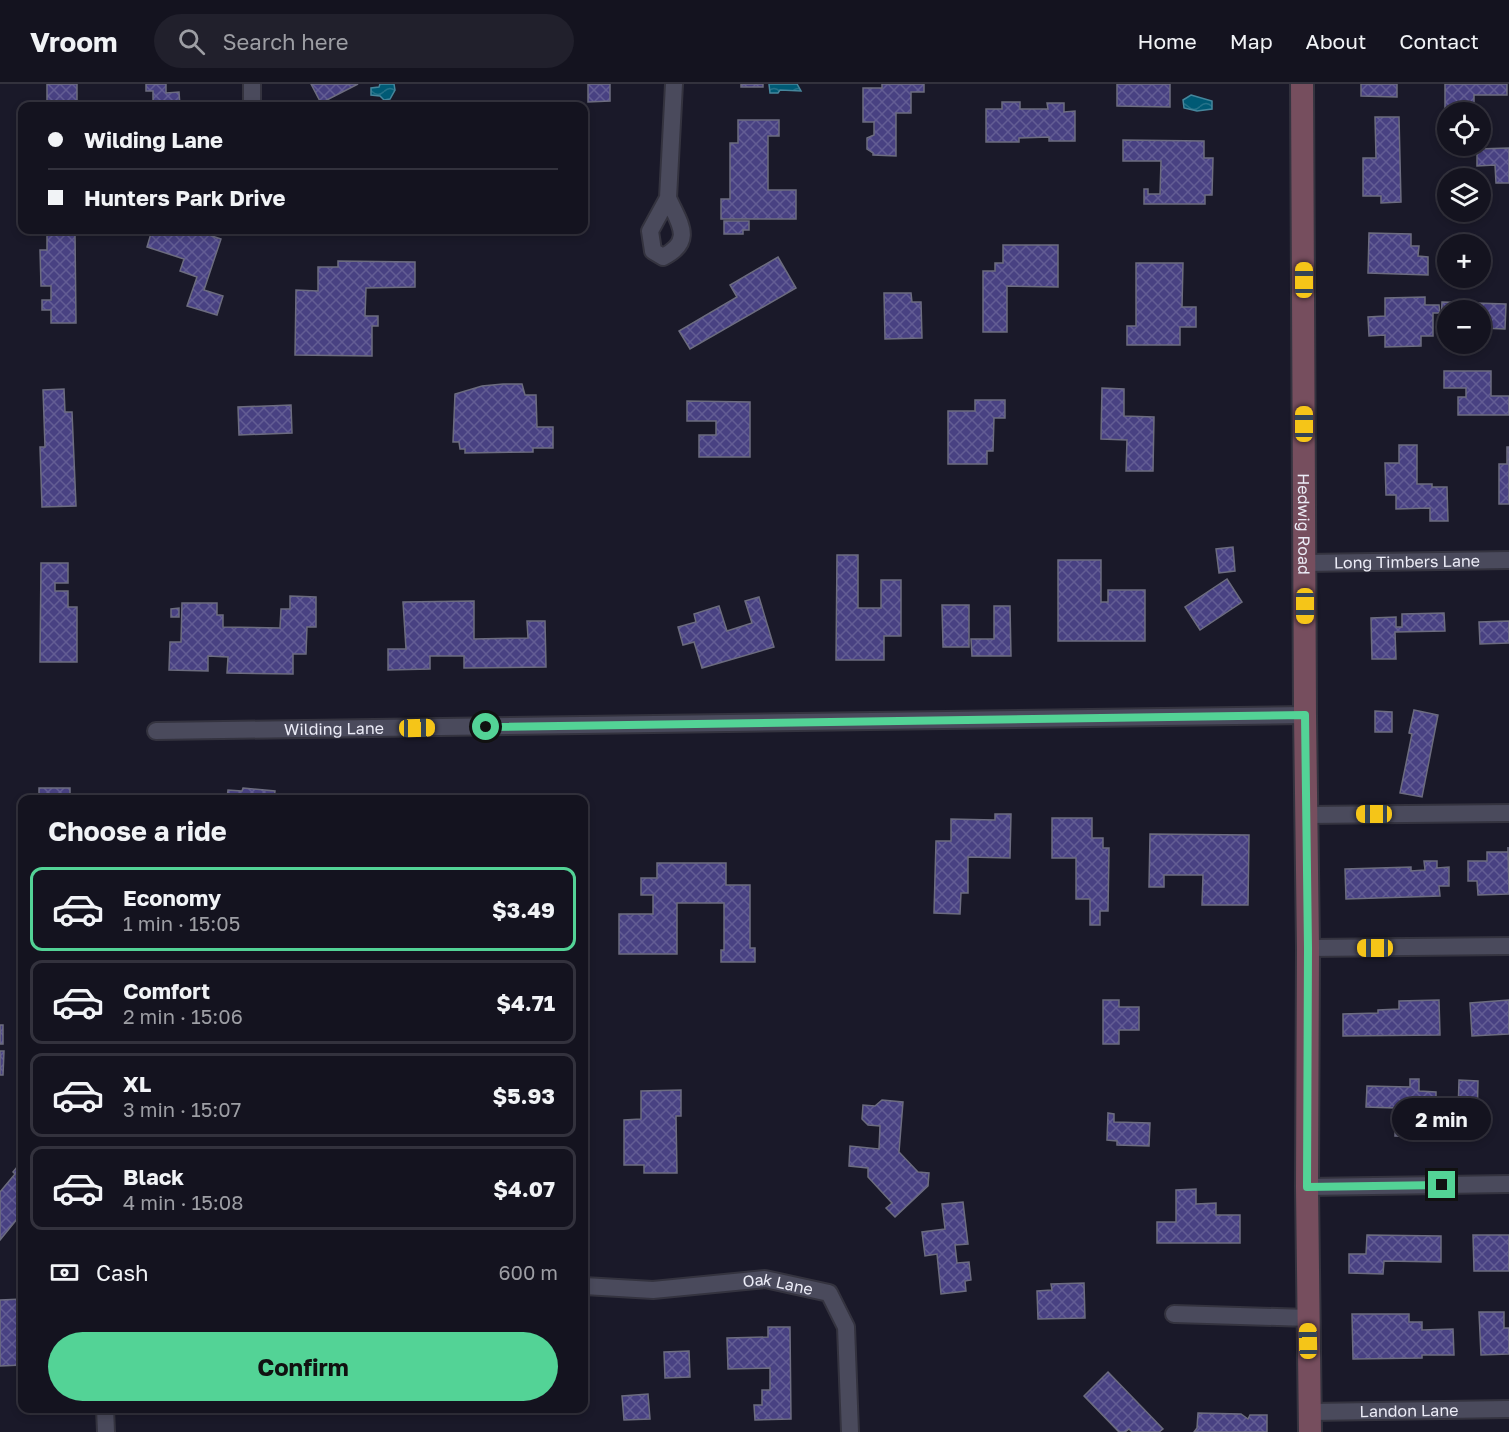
<!DOCTYPE html>
<meta charset="utf-8">
<style>
body{margin:0;font-family:"Golos Text",sans-serif;background:#21202c;color:#f1f3f6;height:100vh;display:flex;flex-direction:column;font-size:22px;white-space:nowrap}
*{box-sizing:border-box;margin:0}
p{font-size:20px;color:#9d9ea4}
.icon{flex:none;width:33px;height:33px;fill:none;stroke:currentColor;stroke-width:2;stroke-linecap:round;stroke-linejoin:round}
.map{position:relative;flex:1;overflow:hidden}
.side{position:absolute;left:18px;top:711px;width:570px;height:618px;display:flex;flex-direction:column;background:#14131f;border-radius:12px;box-shadow:0 3px 9px #0003,0 0 0 2px #33323d}
.side>*{flex:none}
.banner{position:absolute;left:18px;top:18px;width:570px;height:132px;border-radius:12px;box-shadow:0 3px 9px #0003,0 0 0 2px #33323d;display:grid;align-content:center;height:132px;padding:0 30px;background:#14131f}
.tools{position:absolute;left:1437px;top:18px;display:grid;gap:12px}
.tools a{display:grid;place-items:center;width:54px;height:54px;border-radius:50%;background:#14131f;box-shadow:0 3px 9px #0003,0 0 0 2px #33323d;font-size:30px}
.end{position:absolute;width:27px;height:27px;margin:-14px;border:8px solid #53d396;background:#111;box-shadow:0 0 0 3px #111}
.from{border-radius:50%}
.bubble{position:absolute;height:42px;border-radius:21px;background:#14131f;box-shadow:0 3px 9px #0003,0 0 0 2px #33323d;font-size:20px;font-weight:700;line-height:42px;text-align:center}
.car{position:absolute;width:18px;height:36px;margin:-18px -9px;border-radius:8px;box-shadow:0 0 4px 2px #0007;background:linear-gradient(#f5c518 24%,#345 0 40%,#f5c518 0 76%,#345 0 86%,#f5c518 0)}
.banner b{display:flex;align-items:center;gap:21px;height:57px;font-size:22px}
.banner b+b{border-top:2px solid #33323d}
.banner i{width:15px;height:15px;background:#f1f3f6}
ul{padding:0;list-style:none}
li{display:flex;align-items:center;gap:18px;height:84px;margin:0 12px 9px;padding:0 18px;border:3px solid #33323d;border-radius:12px}
li div{flex:1}
li b{display:block;font-size:22px}
li em{font-style:normal;font-weight:700}
li.current{border-color:#53d396}
li>.icon{width:54px;height:54px;stroke-width:1.5}
h2{padding:0 30px;font-size:27px;line-height:72px}
.pay{display:flex;align-items:center;gap:15px;height:66px;padding:0 30px;font-size:22px}
.pay p{margin-inline-start:auto}
.cta{display:flex;gap:12px;margin-top:auto;padding:12px 30px}
.cta a{flex:1;height:69px;border-radius:36px;background:#53d396;color:#111;font-size:24px;font-weight:700;line-height:69px;text-align:center}
header{display:flex;align-items:center;gap:36px;box-sizing:border-box;height:84px;padding:0 30px;background:#14131f;border-bottom:2px solid #33323d}
header strong{font-size:28px}
nav{display:flex;gap:33px;margin-inline-start:auto;font-size:21px}
.search{width:420px;height:54px;background:#21202c;display:flex;align-items:center;gap:15px;box-sizing:border-box;padding:0 21px;border-radius:33px;color:#9d9ea4;font-size:22px}
.map>svg:first-child{display:block}
.water{fill:url(#water-waves);stroke:#46869c;stroke-width:1.5}
.building{fill:url(#building-cross-hatch);stroke:#6c6c7f;stroke-width:1.5}
.lines{fill:none;stroke-linecap:round;stroke-linejoin:round}
.street-casing{stroke:#34333f;stroke-width:20}
.secondary-casing{stroke:#34333f;stroke-width:26}
.street{stroke:#4a4a5c;stroke-width:16}
.secondary{stroke:#764e5e;stroke-width:22}
.route{stroke:#53d396;stroke-width:8}
.labels{text-anchor:middle;dominant-baseline:central;stroke-width:4.5;stroke-linejoin:round;paint-order:stroke}
.street-label{font-size:16px;fill:#ebebf6;stroke:#1a1929}
</style>
<header>
<strong>Vroom</strong>
<div class="search"><svg class="icon" aria-label="search" viewBox="0 0 24 24"><circle cx="10" cy="10" r="6"/><path d="M15 15l6 6"/></svg>Search here</div>
<nav><a>Home</a><a>Map</a><a>About</a><a>Contact</a></nav>
</header>
<div class="map">
<svg width="1509" height="1348" viewBox="0 0 1509 1348">
<defs>
<pattern id="water-waves" width="16" height="10" patternUnits="userSpaceOnUse" patternTransform="scale(1.5)"><rect width="16" height="10" fill="#005a75"/><path d="M0 5q4-4 8 0t8 0" fill="none" stroke="#257289"/></pattern>
<pattern id="building-cross-hatch" width="8" height="8" patternUnits="userSpaceOnUse" patternTransform="scale(1.5)"><rect width="8" height="8" fill="#484182"/><path d="M0 0l8 8M0 8l8-8" fill="none" stroke="#635d94"/></pattern>
</defs>
<rect width="100%" height="100%" fill="#1a1929"/>
<g class="water">
<path d="M380,0h14l1,6 -5,9 -6,1 -4,-4 -9,-1v-7l8,-1z"/>
<path d="M769,0h28l4,7 -21,-1 -2,3h-8z"/>
<path d="M1191,11l21,6v8l-15,2 -13,-3 -1,-8z"/>
</g>
<g class="building">
<path d="M47,0h30v22h-38v-3h8z"/>
<path d="M146,0h20v9l13,-1 1,14h-27v-15h-7z"/>
<path d="M311,0h47l-37,19z"/>
<path d="M588,0h22v17l-22,1z"/>
<rect x="741" y="0" width="22" height="3"/>
<path d="M882,0h42v8h-13v21h-15v43l-23,-1v-2l-6,-4v-11l7,-3v-13h-11v-34h19z"/>
<path d="M1117,0h53v23l-53,-1z"/>
<path d="M1361,0h36v13l-36,-1z"/>
<path d="M1445,0h62v11h-33v13h-29z"/>
<path d="M1002,18h18v7h28l-1,-6h17v9l11,-1v30h-26v-4l-30,1v4h-33v-33h16z"/>
<path d="M1375,33h24l2,85 -20,1v-7h-18v-38h13z"/>
<path d="M738,36h41v16h-11v54h28v29h-75v-20h9v-56h8z"/>
<path d="M1123,56l81,1v17h9l-1,37h-7v9h-61v-15h4v5h12l1,-33h-38z"/>
<path d="M1509,64v35h-13l-1,-18 -18,1v-17z"/>
<path d="M724,137h25v9h-6v4h-19z"/>
<path d="M47,146h24v3h4l1,90h-25v-13h-9v-10h9v-14h-10l-1,-36h7z"/>
<path d="M152,146h26l15,4 1,-4 27,9 -17,51 19,6 -6,19 -30,-9 10,-29 -17,-6 4,-12 -37,-12z"/>
<path d="M1369,149l42,1v12h8l-1,10 10,1v18l-60,-2z"/>
<path d="M1003,161h55v42l-51,-1v46h-24v-61h12v-8h8z"/>
<path d="M778,173l18,31 -106,61 -11,-18 58,-34 -7,-12z"/>
<path d="M338,177l77,1v25l-49,1 -1,28h13v10h-6v30l-77,-1 1,-65 22,1v-24h20z"/>
<path d="M1136,179h47l-1,44h14v20h-16v18h-53v-19h9z"/>
<path d="M884,209h27l1,9h9l1,36 -37,1z"/>
<path d="M1425,213v8h14l1,8h-7v23h-12v10l-36,1v-12l-16,1 -1,-19 17,-1v-18z"/>
<path d="M1442,218l64,2 -1,25 -25,-1v-18h-32v17h-7z"/>
<path d="M1444,287h47v25h18v19h-51v-18h8v-9h-22z"/>
<path d="M503,300h19l3,11h11l1,32h16v21h-20v4l-68,1v-4h-5l-1,-7h-6l2,-48 27,-8z"/>
<path d="M1102,304l22,1v27l30,1 -1,54h-27l1,-31 -26,-1z"/>
<path d="M64,305l1,23h7l4,94 -34,1 -2,-60h5l-2,-57z"/>
<path d="M975,316h30v18h-11l-1,33h-6v13h-39v-53h27z"/>
<path d="M687,317l63,1v55h-51v-22h17v-14h-29z"/>
<path d="M291,321l1,28 -53,2 -1,-28z"/>
<path d="M1399,361h18v39h15v3h15l1,34h-18v-13l-34,1v-14h-10l-1,-32h14z"/>
<path d="M1507,363h2v57h-10v-40h8z"/>
<path d="M1233,463l2,24 -16,2 -3,-24z"/>
<path d="M837,471h21v53h23v-28h20v56h-17v24h-48z"/>
<path d="M1058,476h43v42h7v-12h37v51h-87z"/>
<path d="M41,479h27v20h-13v8h13v16h9v55h-37z"/>
<path d="M1227,495l15,23 -42,28 -15,-23z"/>
<path d="M290,512l26,1v30h-9l-1,27h-13v20l-66,-1 1,-16 -20,-1v15l-39,-1 1,-28h11l1,-39h35v12h6v12l57,1 1,-19h9z"/>
<path d="M759,513l15,50 -72,21 -8,-26 -11,3 -5,-18 18,-5 -2,-8 25,-8 8,25 25,-8 -7,-22z"/>
<path d="M474,517v38l54,-1 -1,-17h18l1,46 -82,1v-12h-34v13l-42,1v-21h18l-3,-47z"/>
<path d="M942,521h27v42h-26z"/>
<path d="M994,522h16l1,50h-39l-1,-17h23z"/>
<path d="M179,524v9h-8v-8z"/>
<path d="M1444,529l1,18 -50,1 1,27h-24l-1,-41 25,-1v10h6v-13z"/>
<path d="M1509,537v22l-29,1 -1,-22z"/>
<path d="M1414,626l24,5 -16,82 -22,-4 12,-59 -3,-1z"/>
<path d="M1375,627l17,1v20h-17z"/>
<rect x="39" y="704" width="31" height="9"/>
<path d="M243,704l32,3 -1,9h-81l1,-5 33,3 1,-8 14,1z"/>
<path d="M995,730h16l-1,44 -42,-1v36h-7l-1,21 -26,-1 2,-72h15v-22l44,1z"/>
<path d="M1052,734h40v20h11v10h6l-1,63h-8v14h-10v-26h-14v-41h-24z"/>
<path d="M1150,750l99,1 -1,70h-46l1,-30h-39v12h-15z"/>
<path d="M1508,763l1,47 -31,1 -1,-14h-9v-20h19v-9h21z"/>
<path d="M1424,777h13v7l12,-1v19h-10l1,10 -94,3 -1,-30 66,-2v4l14,-1z"/>
<path d="M657,779h69v22h24v63h5v14h-34v-12h3v-47h-47v51h-58v-40h34v-19h-12v-17h16z"/>
<path d="M1103,916h16v7h20v23h-20v14h-16z"/>
<path d="M1439,916l1,35 -97,1v-22l35,-1v-3l21,-1v-8z"/>
<path d="M1509,916v34l-37,2 -2,-33z"/>
<rect x="0" y="941" width="3" height="19"/>
<path d="M0,967h4l-1,24h-3z"/>
<path d="M1410,995h9v12l17,1v20l22,1 1,-33 19,1 -1,44h-11v13l-71,-2 1,-28 -30,-1 1,-21 43,1z"/>
<path d="M681,1006v26h-5l1,57h-33v-8h-20v-45l17,-1v-28z"/>
<path d="M882,1016l21,2 -4,50 19,20 11,1 -1,13 -33,31 -9,-9 6,-5 -24,-26v-9l-19,-2 1,-20 29,3 1,-23 -12,-1 -6,-6 1,-14 12,1z"/>
<path d="M1108,1029l6,1v8l36,1 -1,23 -32,-1v-4l-10,-1z"/>
<path d="M22,1077v52l-22,27v-48l15,-18 -2,-2z"/>
<path d="M1196,1105v15l20,-1v12h24v28h-83v-21h19v-32z"/>
<path d="M963,1118l5,42 -13,1 2,18 12,-1 2,18 -6,1 1,10 -25,3 -4,-40 -12,2 -3,-24 23,-3 -3,-25z"/>
<path d="M1367,1151l74,1v26l-57,-1 -1,13 -34,-1v-19h17z"/>
<path d="M1473,1151h36v36h-35z"/>
<path d="M1084,1199l1,35 -47,1 -1,-28 15,-1 -1,-6z"/>
<path d="M22,1215v66l-22,1v-66z"/>
<path d="M1479,1228h25v16h5v26l-28,1z"/>
<path d="M1352,1230h57v8h13v8l31,-1 1,26h-32v3l-69,1z"/>
<path d="M768,1243h22l1,92 -36,1 -1,-15h8v-15h8v-22l-42,1 -1,-31 41,-1z"/>
<path d="M689,1267l1,26 -25,1 -1,-26z"/>
<path d="M1108,1288l55,57 -4,3h-27l-3,-3 -4,3h-6l-35,-36z"/>
<path d="M648,1310l2,25 -26,1 -2,-24z"/>
<path d="M1198,1329l43,1 7,5 2,-4h17v17h-73l3,-4z"/>
</g>
<g class="lines">
<defs>
<g id="street">
<path d="M252,0v22"/>
<path d="M668,114c11,25 27,43 -5,59l-10,-6 -3,-20 18,-33 6,-114"/>
<path id="s1" d="M1305,479l204,-3"/>
<path id="s2" d="M156,647l1149,-16"/>
<path d="M1306,731l203,-2"/>
<path d="M1308,864l201,-2"/>
<path d="M1307,1103l202,-3"/>
<path id="s3" d="M584,1202l69,4 112,-11 64,14 17,34 4,105"/>
<path d="M1174,1230l134,4"/>
<path d="M105,1324l1,24"/>
<path id="s4" d="M1310,1328l199,-3"/>
</g>
<g id="secondary">
<path id="s5" d="M1302,0l3,631 3,233 -1,239 3,245"/>
</g>
</defs>
<use href="#street" class="street-casing"/>
<use href="#secondary" class="secondary-casing"/>
<use href="#street" class="street"/>
<use href="#secondary" class="secondary"/>
</g>
<g class="lines">
<path class="route" d="M486,643l819,-12 3,233 -1,239 135,-2"/>
</g>
<g class="labels">
<g class="street-label">
<text stroke="none"><textPath href="#s5" startOffset="440">Hedwig Road</textPath></text>
<text stroke="none"><textPath href="#s1" startOffset="102">Long Timbers Lane</textPath></text>
<text stroke="none"><textPath href="#s2" startOffset="178">Wilding Lane</textPath></text>
<text stroke="none"><textPath href="#s3" startOffset="195">Oak Lane</textPath></text>
<text stroke="none"><textPath href="#s4" startOffset="99">Landon Lane</textPath></text>
</g>
</g>
</svg>
<div class="tools">
<a><svg class="icon" aria-label="locate" viewBox="0 0 24 24"><circle cx="12" cy="12" r="6"/><path d="M12 2v4M12 18v4M2 12h4M18 12h4"/></svg></a>
<a><svg class="icon" aria-label="layers" viewBox="0 0 24 24"><path d="M12 4l9 5-9 5-9-5zM3 14l9 5 9-5"/></svg></a>
<a>+</a>
<a>−</a>
</div>
<i class="end from" style="left:486px;top:643px"></i>
<i class="end" style="left:1442px;top:1101px"></i>
<div class="bubble" style="left:1392px;top:1014px;width:99px">2 min</div>
<i class="car" style="left:1304px;top:196px;rotate:0deg"></i>
<i class="car" style="left:1304px;top:340px;rotate:0deg"></i>
<i class="car" style="left:1305px;top:522px;rotate:180deg"></i>
<i class="car" style="left:417px;top:644px;rotate:89deg"></i>
<i class="car" style="left:1374px;top:730px;rotate:270deg"></i>
<i class="car" style="left:1375px;top:864px;rotate:270deg"></i>
<i class="car" style="left:1308px;top:1257px;rotate:359deg"></i>
<div class="banner">
<b><i class="from"></i>Wilding Lane</b>
<b><i></i>Hunters Park Drive</b>
</div>
<section class="side">
<h2>Choose a ride</h2>
<ul>
<li class="current"><svg class="icon" aria-label="car" viewBox="0 0 24 24"><path d="M5 17H2v-5l4-1 3-4h7l3 4 3 1v5h-3M9 17h6M6 11h13"/><circle cx="7" cy="17" r="2"/><circle cx="17" cy="17" r="2"/></svg><div><b>Economy</b><p>1 min · 15:05</p></div><em>$3.49</em></li>
<li><svg class="icon" aria-label="car" viewBox="0 0 24 24"><path d="M5 17H2v-5l4-1 3-4h7l3 4 3 1v5h-3M9 17h6M6 11h13"/><circle cx="7" cy="17" r="2"/><circle cx="17" cy="17" r="2"/></svg><div><b>Comfort</b><p>2 min · 15:06</p></div><em>$4.71</em></li>
<li><svg class="icon" aria-label="car" viewBox="0 0 24 24"><path d="M5 17H2v-5l4-1 3-4h7l3 4 3 1v5h-3M9 17h6M6 11h13"/><circle cx="7" cy="17" r="2"/><circle cx="17" cy="17" r="2"/></svg><div><b>XL</b><p>3 min · 15:07</p></div><em>$5.93</em></li>
<li><svg class="icon" aria-label="car" viewBox="0 0 24 24"><path d="M5 17H2v-5l4-1 3-4h7l3 4 3 1v5h-3M9 17h6M6 11h13"/><circle cx="7" cy="17" r="2"/><circle cx="17" cy="17" r="2"/></svg><div><b>Black</b><p>4 min · 15:08</p></div><em>$4.07</em></li>
</ul>
<div class="pay"><svg class="icon" aria-label="cash" viewBox="0 0 24 24"><path d="M3 7h18v10H3z"/><circle cx="12" cy="12" r="2"/></svg>Cash<p>600 m</p></div>
<div class="cta"><a>Confirm</a></div>
</section>
</div>
